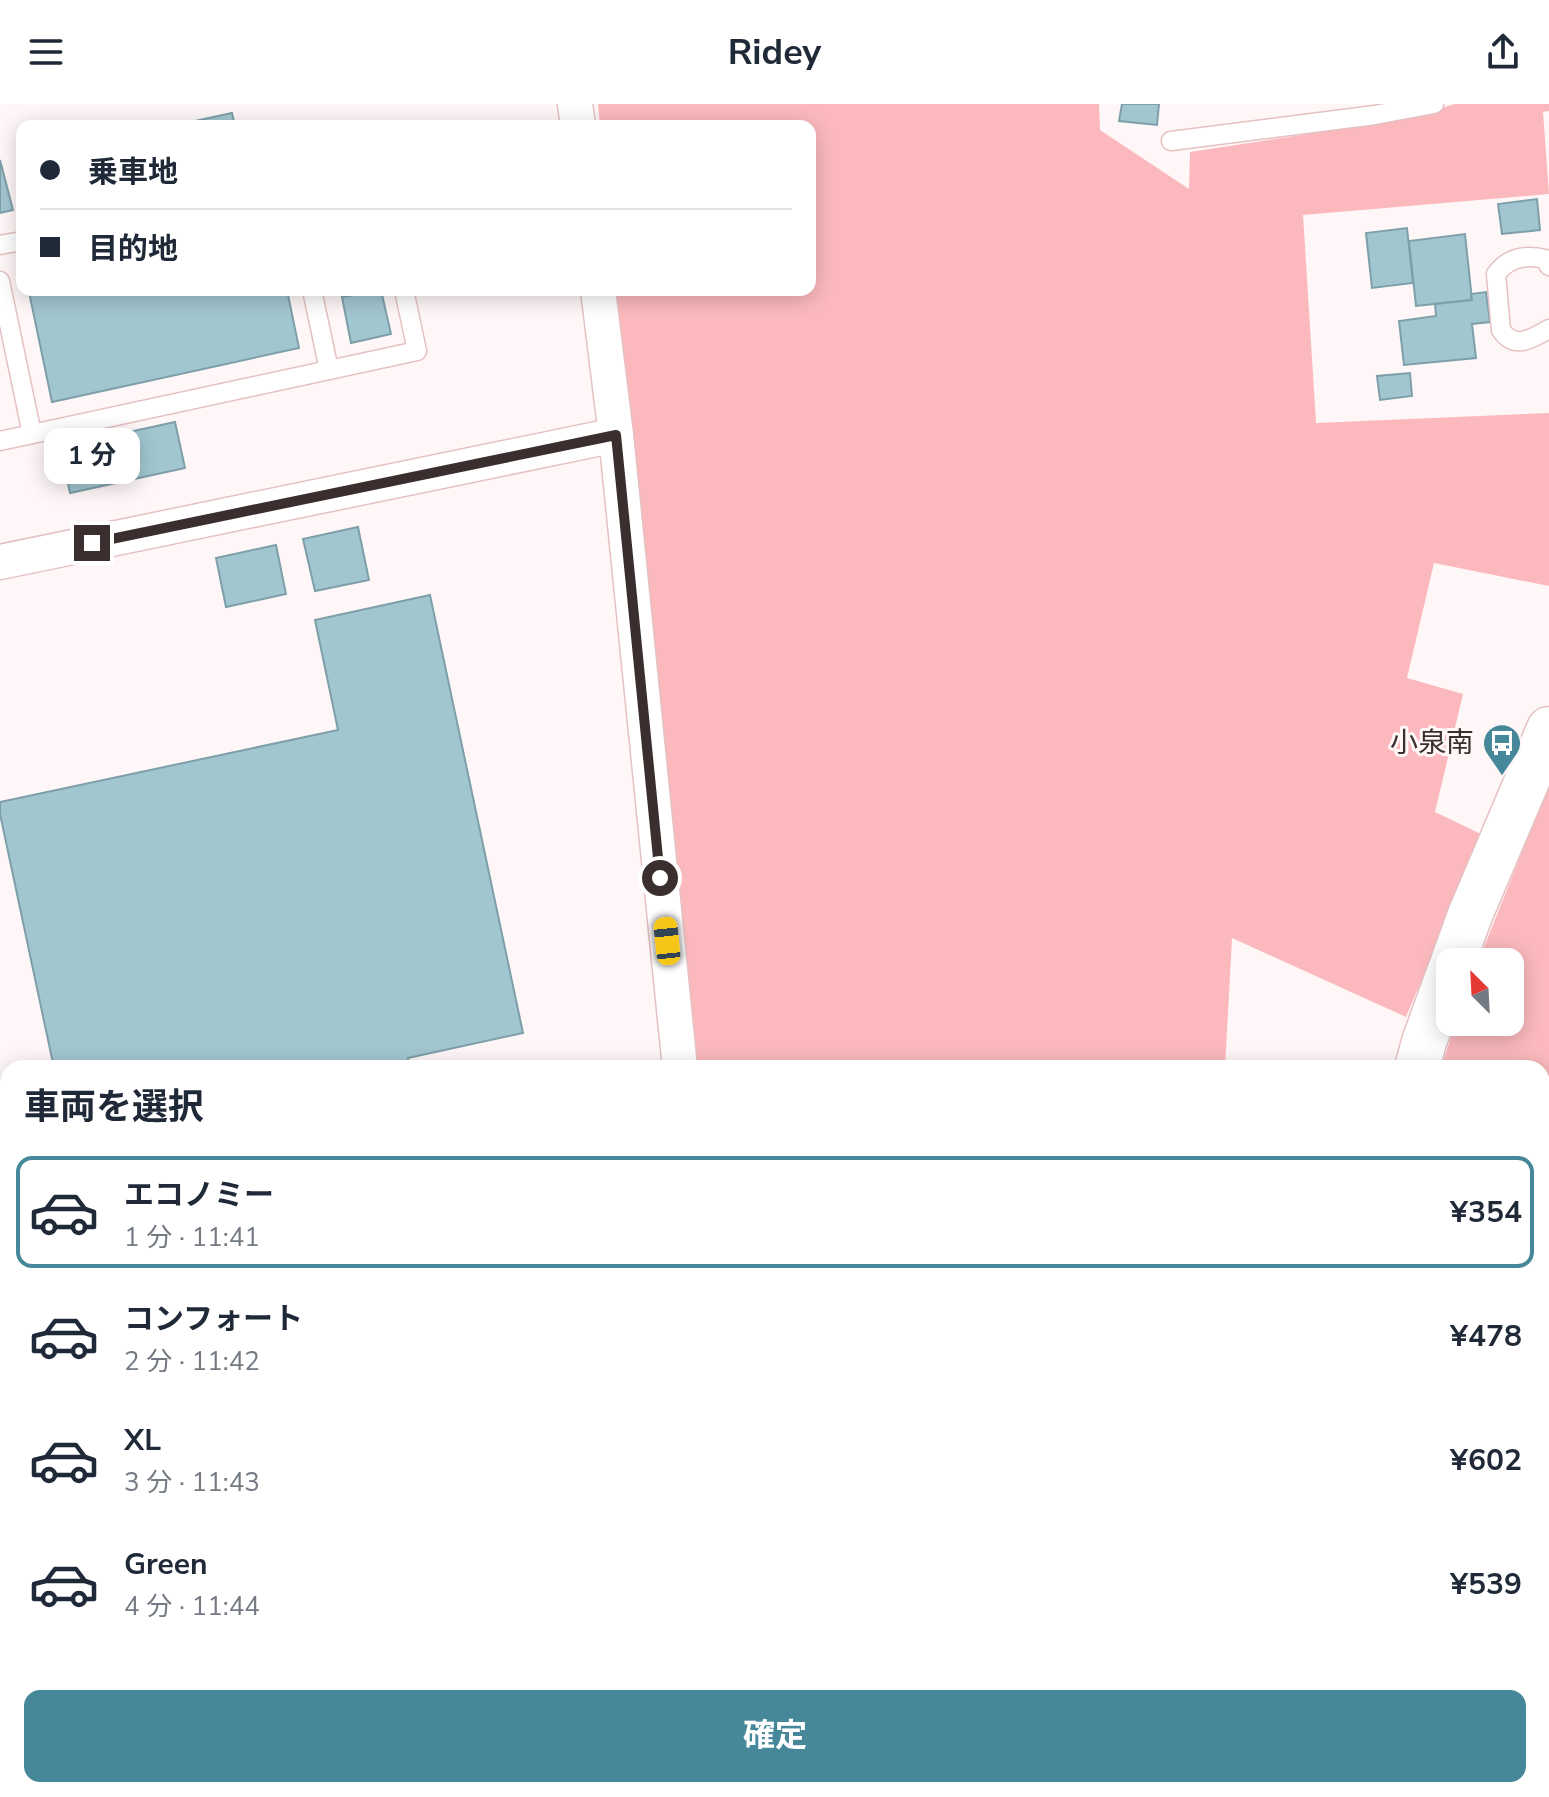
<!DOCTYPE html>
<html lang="ja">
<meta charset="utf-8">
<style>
body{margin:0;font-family:"Nunito Sans","Noto Sans JP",sans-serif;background:#f2f2f3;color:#1f2937;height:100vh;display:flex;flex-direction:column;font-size:30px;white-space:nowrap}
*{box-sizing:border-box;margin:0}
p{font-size:26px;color:#747a83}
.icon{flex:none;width:44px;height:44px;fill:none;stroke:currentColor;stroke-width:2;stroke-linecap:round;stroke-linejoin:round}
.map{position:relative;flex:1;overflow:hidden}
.drawer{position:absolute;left:0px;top:956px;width:1550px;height:738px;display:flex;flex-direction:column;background:#fff;border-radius:24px 24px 0 0;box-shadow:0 4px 20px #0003}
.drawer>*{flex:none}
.hud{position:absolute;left:16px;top:16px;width:800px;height:176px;border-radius:16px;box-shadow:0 4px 20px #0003;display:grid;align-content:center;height:176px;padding:0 24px;background:#fff}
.needle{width:52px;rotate:336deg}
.tools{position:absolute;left:1436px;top:844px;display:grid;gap:16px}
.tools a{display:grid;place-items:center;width:88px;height:88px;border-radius:16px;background:#fff;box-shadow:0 4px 20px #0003;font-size:40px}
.end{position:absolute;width:36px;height:36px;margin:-18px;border:10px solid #3b2e2e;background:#fff;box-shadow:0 0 0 4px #fff}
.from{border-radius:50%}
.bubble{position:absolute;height:56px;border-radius:16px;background:#fff;box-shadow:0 4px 20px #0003;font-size:26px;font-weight:700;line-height:56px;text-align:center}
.car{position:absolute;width:24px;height:48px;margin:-24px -12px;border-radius:10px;box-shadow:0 0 6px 2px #0007;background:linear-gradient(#f5c518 24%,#345 0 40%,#f5c518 0 76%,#345 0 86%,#f5c518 0)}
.hud b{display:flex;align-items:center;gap:28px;height:76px;font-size:30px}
.hud b+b{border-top:2px solid #e0e1e3}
.hud i{width:20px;height:20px;background:#1f2937}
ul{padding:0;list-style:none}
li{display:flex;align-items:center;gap:24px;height:112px;margin:0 16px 12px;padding:0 8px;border:4px solid transparent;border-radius:16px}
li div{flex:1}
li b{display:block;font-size:30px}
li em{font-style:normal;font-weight:700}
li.active{border-color:#46889a}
li>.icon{width:72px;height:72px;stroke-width:1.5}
h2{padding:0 24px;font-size:36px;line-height:96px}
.button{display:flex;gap:16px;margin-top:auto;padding:16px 24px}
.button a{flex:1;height:92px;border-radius:16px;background:#46889a;color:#fff;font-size:32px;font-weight:700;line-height:92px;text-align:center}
header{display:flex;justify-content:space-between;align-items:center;height:104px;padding:0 24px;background:#fff;font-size:36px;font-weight:700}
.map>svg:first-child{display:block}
.green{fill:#fbb9bd}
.building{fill:#a2c6d0;stroke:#7d9fa9;stroke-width:2}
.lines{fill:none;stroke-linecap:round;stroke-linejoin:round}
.service-casing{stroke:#e5c1c3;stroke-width:21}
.minor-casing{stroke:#e5c1c3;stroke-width:37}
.tertiary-casing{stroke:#e5c1c3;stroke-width:47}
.service{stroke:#fff;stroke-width:18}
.minor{stroke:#fff;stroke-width:34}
.tertiary{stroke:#fff;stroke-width:44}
.route{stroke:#3b2e2e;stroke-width:10}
.labels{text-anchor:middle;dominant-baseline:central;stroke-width:6;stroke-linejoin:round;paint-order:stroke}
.poi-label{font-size:28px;fill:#3b2e2e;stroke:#fff7f7;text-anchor:end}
</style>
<header><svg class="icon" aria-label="menu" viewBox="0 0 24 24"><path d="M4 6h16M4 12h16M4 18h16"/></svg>Ridey<svg class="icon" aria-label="share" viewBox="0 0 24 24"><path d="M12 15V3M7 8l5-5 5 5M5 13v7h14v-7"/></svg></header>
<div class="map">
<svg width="1549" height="1693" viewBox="0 0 1549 1693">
<rect width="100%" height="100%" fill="#fff7f7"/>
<g class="green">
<path d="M598,0h501l1,26 89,59 1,-37 208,-32 57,-16h94v7l-6,1 6,82 -246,21 13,208 233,-10v173l-115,-23 -27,115 56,16 -28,118 48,23 -77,182 -174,-79 -7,130h-532l-77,-778h194v-164h-210z"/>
<path d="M1549,681v799h-7v-516h-101l15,-46h54v-60h-32z"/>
</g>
<g class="building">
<path d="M1122,0h37l-2,21 -38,-4z"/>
<path d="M232,9l3,13h-39l-1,-5z"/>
<path d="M0,56l13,50 -13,3z"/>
<path d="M1537,95l3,31 -38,4 -4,-30z"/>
<path d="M1407,124l6,55 -41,5 -6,-55z"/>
<path d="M1465,130l7,66 -56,6 -7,-65z"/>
<path d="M40,186h247l12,58 -247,54 -23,-110z"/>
<path d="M381,186l10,44 -40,9 -9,-46z"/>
<path d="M1486,188l4,30 -18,2 4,34 -72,7 -5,-44 37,-5 -1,-12 37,-4 -1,-6z"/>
<path d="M1410,269l2,23 -32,4 -3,-24z"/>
<path d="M175,318l10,46 -115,25 -10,-46z"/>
<path d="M358,423l11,53 -54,11 -12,-52z"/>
<path d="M276,441l10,49 -60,13 -10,-49z"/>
<path d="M430,491l93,438 -115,25 2,10h-356l-54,-254v-12l338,-72 -23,-110z"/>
<path d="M0,1309l8,36v194l-8,2z"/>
<path d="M7,1654l1,32h6l2,7h-16v-38z"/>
</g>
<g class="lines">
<defs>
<g id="service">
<path d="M1171,37l204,-26 59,-11"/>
<path d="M0,141l22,-4"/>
<path d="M1549,162l-4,-7c-20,-5 -37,-1 -49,15l5,56c14,21 31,8 48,-1"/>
<path d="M0,177l32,153"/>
<path d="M312,186l17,80"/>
<path d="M0,337l417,-90 -13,-61"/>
<path d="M1542,1567l7,-1"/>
<path d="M1057,1686l1,7"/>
</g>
<g id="minor">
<path d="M575,0l3,22"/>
<path d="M598,186l18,145 64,633"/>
<path d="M0,458l616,-127"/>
<path d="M998,1686l1,7"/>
</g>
<g id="tertiary">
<path d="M1453,858l17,-47 79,-186"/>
<path d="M1417,964l7,-26 26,-72"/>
<path d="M0,1007l8,37"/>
<path d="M0,1084l8,-2"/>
<path d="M147,1686l1,7"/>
<path d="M1437,1686l1,7"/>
</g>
</defs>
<use href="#service" class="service-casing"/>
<use href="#minor" class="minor-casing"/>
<use href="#tertiary" class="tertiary-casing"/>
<use href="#service" class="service"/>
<use href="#minor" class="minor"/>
<use href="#tertiary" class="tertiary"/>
</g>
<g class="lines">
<path class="route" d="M92,439l524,-108 44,443"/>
</g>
<defs>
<symbol id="bus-pin" viewBox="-11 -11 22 30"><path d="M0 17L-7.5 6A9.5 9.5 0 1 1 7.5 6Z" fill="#46889a" stroke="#fff7f7"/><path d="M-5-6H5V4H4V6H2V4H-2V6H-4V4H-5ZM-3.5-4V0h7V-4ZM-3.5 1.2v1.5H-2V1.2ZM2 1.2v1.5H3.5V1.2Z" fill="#fff"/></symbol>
</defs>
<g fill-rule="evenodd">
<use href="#bus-pin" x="1480" y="617" width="44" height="60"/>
</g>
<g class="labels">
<g class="poi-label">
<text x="1474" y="639">小泉南</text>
</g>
</g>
</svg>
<div class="tools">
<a><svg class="needle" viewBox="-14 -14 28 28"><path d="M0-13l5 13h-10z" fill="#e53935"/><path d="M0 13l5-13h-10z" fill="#747a83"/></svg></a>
</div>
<i class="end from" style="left:660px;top:774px"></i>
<i class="end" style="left:92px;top:439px"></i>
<div class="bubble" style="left:44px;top:324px;width:96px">1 分</div>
<i class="car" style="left:667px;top:837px;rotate:354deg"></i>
<div class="hud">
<b><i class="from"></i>乗車地</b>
<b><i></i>目的地</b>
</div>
<section class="drawer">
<h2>車両を選択</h2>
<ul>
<li class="active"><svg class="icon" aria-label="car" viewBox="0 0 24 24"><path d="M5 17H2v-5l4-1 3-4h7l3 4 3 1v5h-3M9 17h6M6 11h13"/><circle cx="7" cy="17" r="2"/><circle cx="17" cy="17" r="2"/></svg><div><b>エコノミー</b><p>1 分 · 11:41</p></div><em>¥354</em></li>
<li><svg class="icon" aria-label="car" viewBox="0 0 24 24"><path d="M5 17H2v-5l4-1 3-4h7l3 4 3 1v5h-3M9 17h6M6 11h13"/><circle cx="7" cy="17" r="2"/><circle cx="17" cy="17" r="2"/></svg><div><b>コンフォート</b><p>2 分 · 11:42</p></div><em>¥478</em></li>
<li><svg class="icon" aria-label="car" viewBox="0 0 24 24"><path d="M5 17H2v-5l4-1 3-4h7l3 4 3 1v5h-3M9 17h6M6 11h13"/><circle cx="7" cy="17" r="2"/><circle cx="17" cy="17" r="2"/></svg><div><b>XL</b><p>3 分 · 11:43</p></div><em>¥602</em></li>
<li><svg class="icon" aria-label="car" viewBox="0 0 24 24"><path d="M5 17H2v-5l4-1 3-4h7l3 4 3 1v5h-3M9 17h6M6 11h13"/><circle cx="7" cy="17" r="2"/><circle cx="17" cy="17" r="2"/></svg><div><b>Green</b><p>4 分 · 11:44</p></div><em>¥539</em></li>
</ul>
<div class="button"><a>確定</a></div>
</section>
</div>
